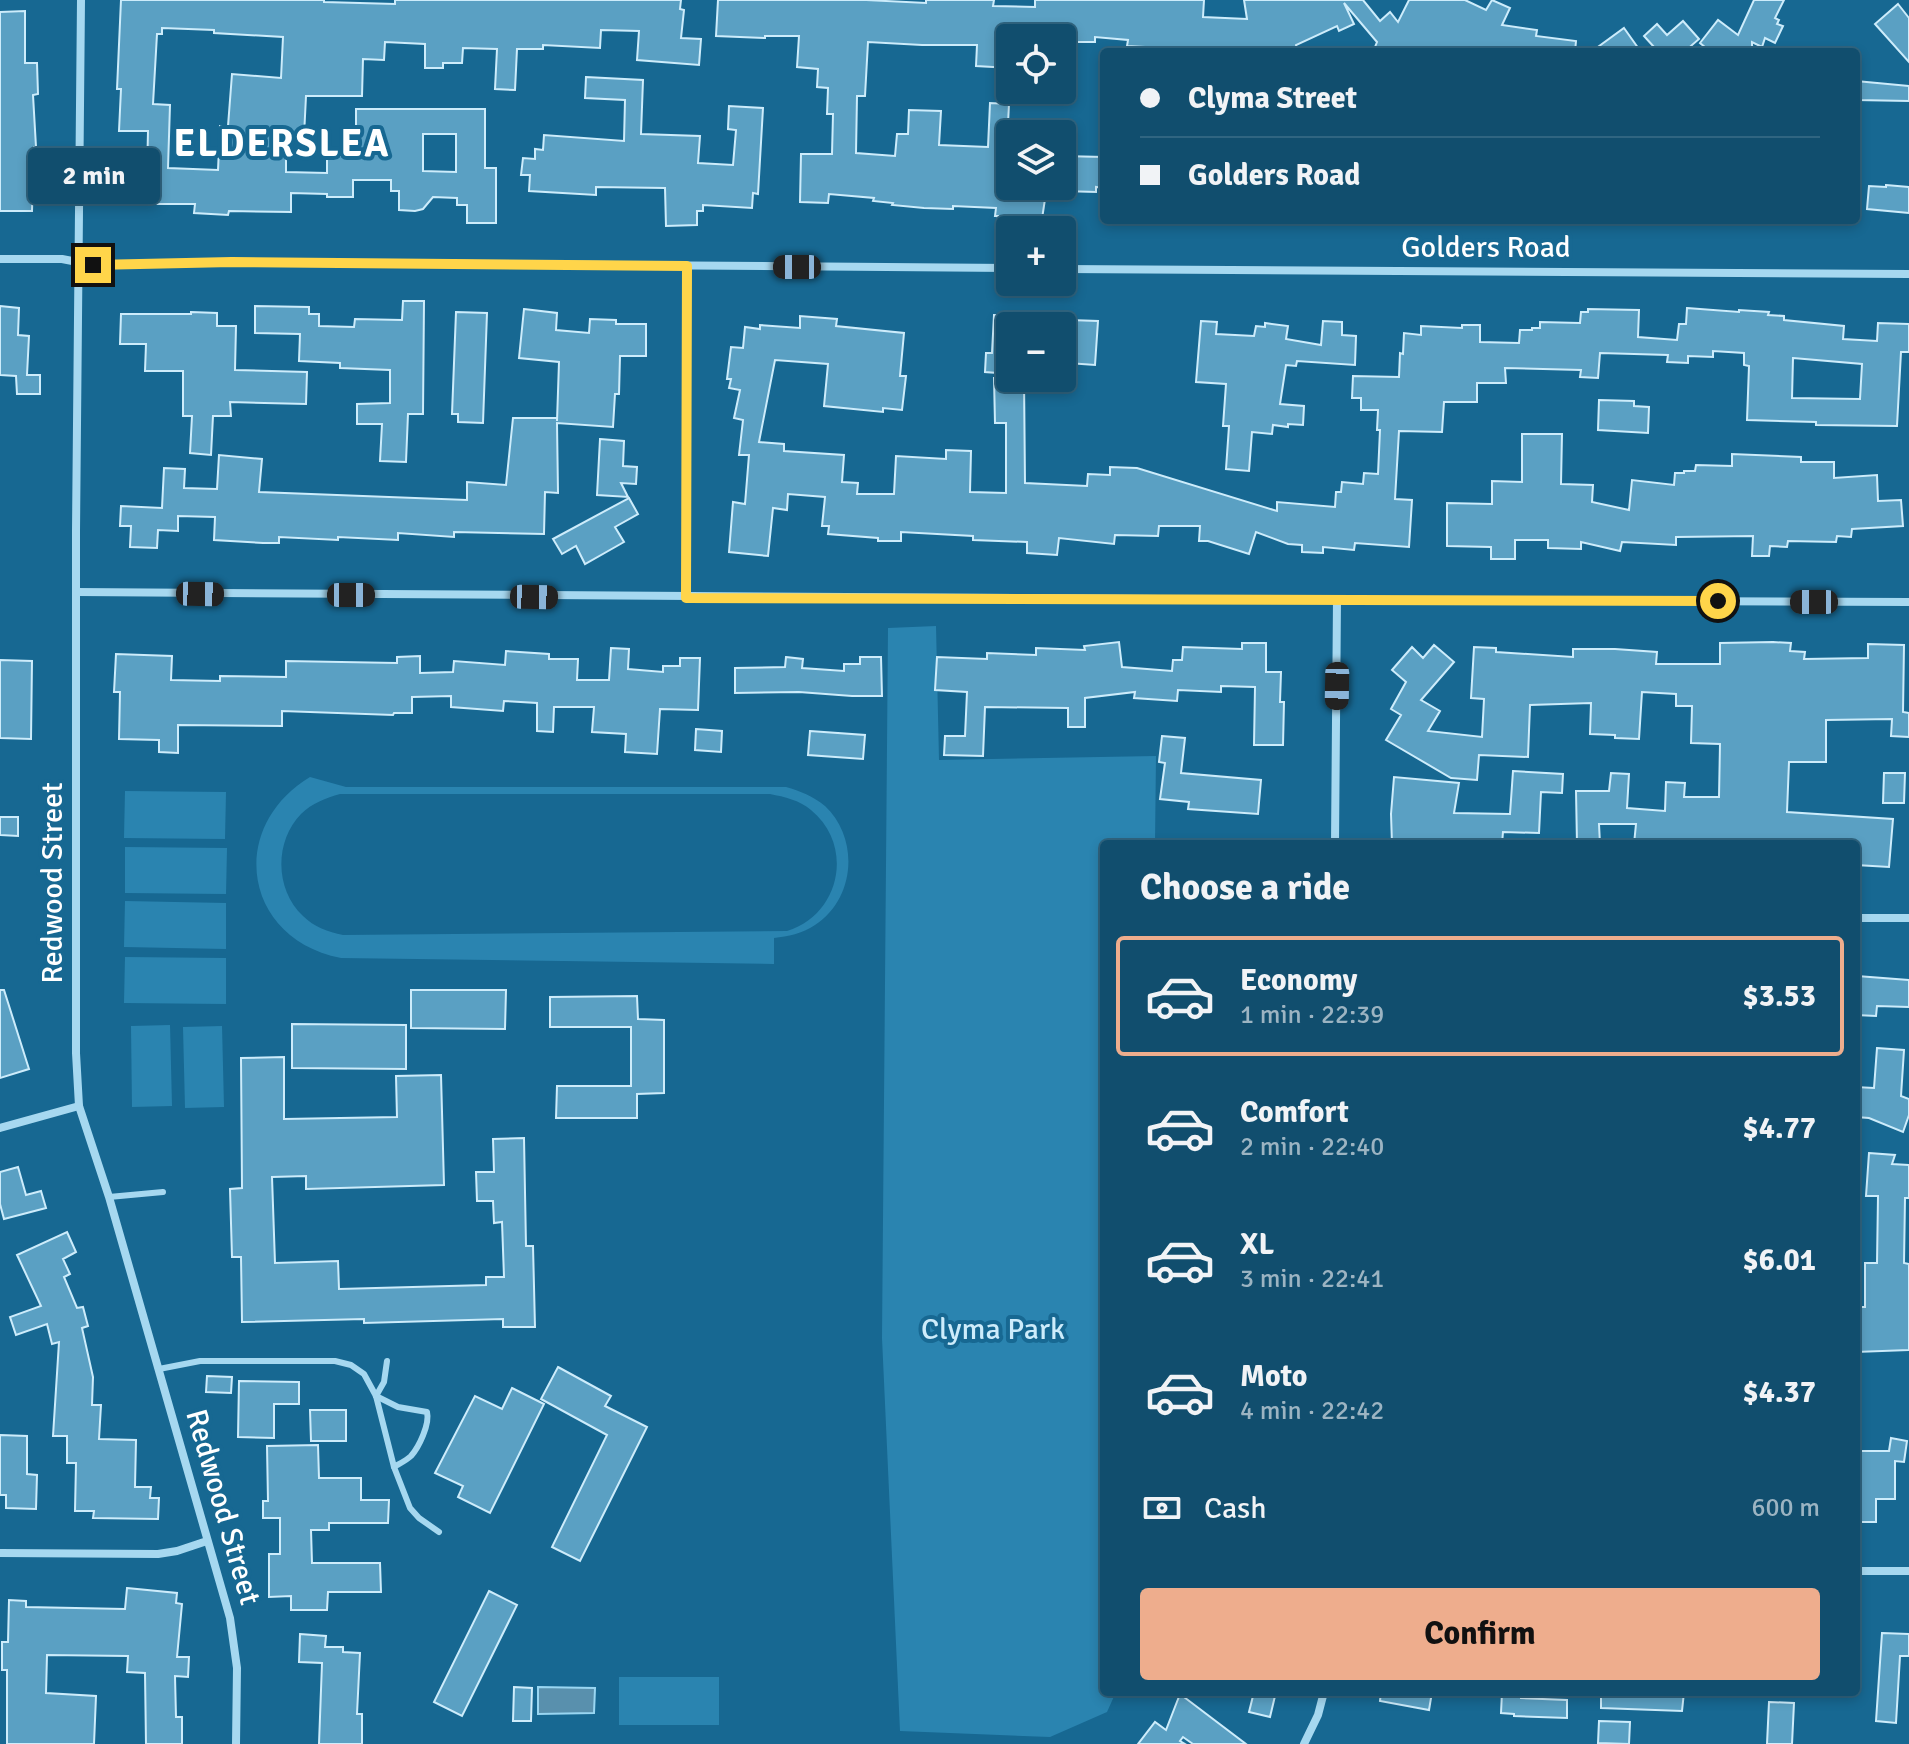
<!DOCTYPE html>
<meta charset="utf-8">
<style>
body{margin:0;font-family:Signika,sans-serif;background:#1a5573;color:#f1f3f6;height:100vh;display:flex;flex-direction:column;font-size:30px;white-space:nowrap}
*{box-sizing:border-box;margin:0}
p{font-size:26px;color:#9cb4c2}
.icon{flex:none;width:44px;height:44px;fill:none;stroke:currentColor;stroke-width:2;stroke-linecap:round;stroke-linejoin:round}
.map{position:relative;flex:1;overflow:hidden}
.side{position:absolute;left:1100px;top:840px;width:760px;height:856px;display:flex;flex-direction:column;background:#114e6e;border-radius:8px;box-shadow:0 4px 12px #0003,0 0 0 2px #306581}
.side>*{flex:none}
.hud{position:absolute;left:1100px;top:48px;width:760px;height:176px;border-radius:8px;box-shadow:0 4px 12px #0003,0 0 0 2px #306581;display:grid;align-content:center;height:176px;padding:0 40px;background:#114e6e}
.buttons{position:absolute;left:996px;top:24px;display:grid;gap:16px}
.buttons a{display:grid;place-items:center;width:80px;height:80px;border-radius:8px;background:#114e6e;box-shadow:0 4px 12px #0003,0 0 0 2px #306581;font-size:40px}
.end{position:absolute;width:36px;height:36px;margin:-18px;border:10px solid #ffd54a;background:#111;box-shadow:0 0 0 4px #111}
.from{border-radius:50%}
.bubble{position:absolute;height:56px;border-radius:8px;background:#114e6e;box-shadow:0 4px 12px #0003,0 0 0 2px #306581;font-size:26px;font-weight:800;line-height:56px;text-align:center}
.car{position:absolute;width:24px;height:48px;margin:-24px -12px;border-radius:10px;box-shadow:0 0 6px 2px #0007;background:linear-gradient(#222 24%,#8ab4d8 0 40%,#222 0 76%,#8ab4d8 0 86%,#222 0)}
.hud b{display:flex;align-items:center;gap:28px;height:76px;font-size:30px}
.hud b+b{border-top:2px solid #306581}
.hud i{width:20px;height:20px;background:#f1f3f6}
ul{padding:0;list-style:none}
li{display:flex;align-items:center;gap:24px;height:120px;margin:0 16px 12px;padding:0 24px;border:4px solid transparent;border-radius:8px}
li div{flex:1}
li b{display:block;font-size:30px}
li em{font-style:normal;font-weight:800}
li.current{border-color:#eead8d}
li>.icon{width:72px;height:72px;stroke-width:1.5}
h2{padding:0 40px;font-size:36px;line-height:96px}
.pay{display:flex;align-items:center;gap:20px;height:88px;padding:0 40px;font-size:30px}
.pay p{margin-inline-start:auto}
.primary-button{display:flex;gap:16px;margin-top:auto;padding:16px 40px}
.primary-button a{flex:1;height:92px;border-radius:8px;background:#eead8d;color:#111;font-size:32px;font-weight:800;line-height:92px;text-align:center}
.map>svg:first-child{display:block}
.green{fill:#2a84b0;fill-rule:evenodd}
.water{fill:#5990ad;stroke:#99d6f2;stroke-width:2}
.building{fill:#5aa0c3;stroke:#cdecfb;stroke-width:2;fill-rule:evenodd}
.lines{fill:none;stroke-linecap:round;stroke-linejoin:round}
.lane{stroke:#a6d8f0;stroke-width:6}
.street{stroke:#a6d8f0;stroke-width:8}
.route{stroke:#ffd54a;stroke-width:10}
.labels{text-anchor:middle;dominant-baseline:central;stroke-width:8;stroke-linejoin:round;paint-order:stroke}
.street-label{font-size:30px;fill:#fff;stroke:#176892}
.park-label{font-size:30px;fill:#cdecfb;stroke:#176892}
.district-label{font-size:38px;font-weight:bold;letter-spacing:2px;fill:#fff;stroke:#176892}
</style>
<div class="map">
<svg width="1909" height="1744" viewBox="0 0 1909 1744">
<rect width="100%" height="100%" fill="#176892"/>
<g class="green">
<path d="M936,626l3,134 217,-4 -1,88h-51v848h12l-9,20 -57,25 -150,-6 -18,-393 6,-710z"/>
<path d="M310,777l36,10h440c14,4 27,9 39,19 35,33 30,93 -10,119 -13,9 -27,11 -41,13v26l-433,-6c-97,-19 -115,-130 -31,-181zM340,794h430c15,3 29,6 41,16 44,36 29,105 -24,121l-444,4c-15,-3 -29,-8 -40,-19 -28,-26 -29,-74 -2,-102 11,-11 25,-16 39,-20z"/>
<path d="M125,791l101,1 -1,47 -101,-1z"/>
<path d="M125,847l102,1 -1,46 -101,-1z"/>
<path d="M125,901l101,2v46l-102,-2z"/>
<path d="M125,957l101,1v46l-102,-1z"/>
<path d="M170,1025l2,81 -40,1 -1,-81z"/>
<path d="M222,1026l2,81 -39,1 -2,-81z"/>
<rect x="619" y="1677" width="100" height="48"/>
</g>
<path class="water" d="M538,1687l57,1 -1,25 -56,1z"/>
<g class="building">
<path d="M121,0h203v2l71,2v-4h286l-1,9 4,1 -3,28 20,1 -2,26 -62,-5 2,-29 -38,-1 -1,18 -57,-3v4h-26l-2,41 -20,-1 2,-40 -34,-1 -1,15h-19v5h-18v-24l-40,-2 -1,18 -21,-1 -1,37h-56l-2,40h-18v36l41,1v-17h29v-47h129v59h11v55h-29v-18h-10v-7l-24,-1 -10,12 -8,2 -16,-1v-19h-8v-11h-38v17h-26v-3l-36,-1v19l-62,-1 -1,4 -34,-2 1,-9h-74v-29h26l1,-44h-29l2,-42h-4zM162,28l52,2v3l69,4 -2,41 -49,-4 -4,52h-8l-2,44 -50,-2 2,-63 -17,-1 4,-70h5zM423,134h33v38l-33,-1z"/>
<path d="M718,0h148l60,3v-3h68l-1,6 42,1v-7h169l-1,17 44,2 -3,-19h119l17,21 10,-9 8,10 11,-22h56l21,10 6,-10 18,8 -8,17 35,5 -1,6 40,5 -1,11h-202l4,-10 -33,-39 10,21 -15,7 -2,-5 -41,19 1,7h-49l-65,-3v3h-21v-4l-35,-2 1,-6 -33,-3v5h-33v-4h-52v30l-34,-2 1,-21h-55l-54,-3 -3,54h-8l-1,57 39,3 2,-22h11l1,-24 32,1 -2,34 49,2 2,-44 19,1 -4,79 5,1v2h37l-5,33 -26,-3 -1,9 -18,-2 1,-7h-3l1,-8 -43,-2v3l-29,-1 -32,-3 1,-2 -20,-2 1,-3 -45,-4 -1,9 -28,-1 1,-48h31l1,-40h-6l1,-26 -11,-1 1,-18 -21,-2 2,-31h-34v2l-49,-2z"/>
<path d="M1754,0h30l-9,18 4,2 -2,4 6,2 -8,17 -10,-5 -3,9 -10,-5v4l7,6h-48l-11,-9 18,-23 20,15z"/>
<path d="M1898,4l11,14v44l-34,-38z"/>
<path d="M25,11v52h12l1,31 -5,1 3,52h-2l-2,64h-32v-199z"/>
<path d="M1683,21l16,18 -15,13h-36l6,-5 -10,-11 13,-12 10,11z"/>
<path d="M1624,28l17,24h-50z"/>
<path d="M586,77l57,3 -2,54 59,2 -2,27 35,2 3,-35 -8,-1 1,-23 34,2 -5,86 -5,-1 -1,15 -49,-3v6h-6v14l-31,1 -1,-38 -69,-1v8l-67,-4 1,-16h-9l2,-17 12,1v-10l8,1 1,-15 80,6 1,-41 -40,-2z"/>
<path d="M1856,81l53,5v15l-53,-1z"/>
<path d="M1062,156l42,1v31l-8,-1v5l-34,-1z"/>
<path d="M1886,185l23,2v26l-42,-4 2,-23 17,1z"/>
<path d="M403,301h21l-1,113h-15l-2,48 -26,-1 2,-37h-25v-20l33,-1v-33l-50,-2v-5l-41,-2 1,-27 -45,-1v-27l54,1v7h10v12l35,1 1,-8 47,1z"/>
<path d="M0,306l19,2 -1,27 11,1 -2,39h13v19h-23l-1,-18 -16,-1z"/>
<path d="M1687,308l52,4v-2l30,2 -1,3 16,1v4l60,6 -1,13 34,2 1,-18 31,1v28h-8l-4,74 -81,-1v-3l-69,-2 2,-54 -5,-1v-12l-31,-2v6l-25,-1v7l-21,-1 1,-7 -68,-2 -2,25 -18,-1 1,-7 -76,-2 1,15h-29v19h-33l-2,30 -43,-1 -4,68 17,1 -3,47 -54,-4 -1,7 -31,-3v6l-21,-1v-7l-14,-1 -32,-12 -7,22 -41,-13h-9l1,-15h-41l-1,10 -43,-1 -1,9 -55,-6 -2,17 -30,-2v-11l-54,-2v-4l-72,-4v9h-23v-3l-50,-4 1,-8h-7l3,-29 -37,-3 -1,16 -14,-2 -5,48 -39,-4 4,-50 12,2 4,-49h-10l4,-35 -9,-2 6,-28 -11,-2 2,-9h-4l4,-32 12,1 2,-21 15,2v-4l40,3v-12l37,3 -1,7 68,7 -4,43h6l-4,34 -19,-2v4l-59,-6 4,-42 -53,-4 -16,82 25,2v7l60,4 -2,27 16,1 -1,11h37l2,-38 50,3v-9l25,1 -1,41 36,1v-70h-11l-1,-45h30l1,105 62,3 1,-12 22,1v-8l27,1 140,43v-9l58,5 1,-15h5l1,-10 21,2 1,-11 14,1 2,-44h-3l1,-20h-17v-12h-9l1,-22 46,1 1,-24 3,1 1,-21 17,2v-9l41,2v-3h18v17l39,1 1,-13h12v-2h8v-6l40,1 1,-11h7v-3l51,1 -1,27 39,3 2,-16h7zM1793,358l69,6 -2,35 -68,-1z"/>
<path d="M524,309l33,4 -1,17 33,3 1,-14 26,1v4h30v32h-26l-1,38h-4l-2,33 -56,-4 1,70 -13,-1 -1,42 -90,-2v5l-56,-4v7l-60,-3v3l-59,-3v6h-16l-49,-3 1,-23 -37,-1v15l-20,-1 -1,18 -27,-1 1,-21h-11l1,-20 41,2 2,-40 21,1 -1,19 33,1 2,-34 43,4 -3,33 208,8v-18l39,3 7,-67h44v3l2,-59 -40,-4z"/>
<path d="M191,312l26,1v13h19l-1,44 72,2 -1,32 -76,-2 1,14h-18l-2,39 -21,-2 2,-37h-9v-45h-38l1,-27h-26l1,-30h70z"/>
<path d="M456,312l31,1 -4,110 -25,-1v-8h-6z"/>
<path d="M994,315l16,1v58l-25,-2 1,-19h6z"/>
<path d="M1070,320l28,1 -3,44 -27,-2z"/>
<path d="M1201,321l16,1 -1,12 38,2 2,-10 9,1v-4l23,3 -2,13 35,6 2,-24 19,1v13l14,1 -1,29 -58,-4 -1,5 -10,-1 -6,39 24,2 -1,19 -15,-1v3l-15,-2 -1,9 -20,-2 -3,39 -23,-2 3,-43h-6l3,-42 -30,-2z"/>
<path d="M1599,400l35,1v5l15,1 -1,26 -50,-3z"/>
<path d="M1522,434h40l-1,50 32,1 -1,17 37,8 3,-30 42,5 1,-12h9v-2h11l1,-6 36,1v-12l69,3v5h33v16l43,-3 1,26 23,-1 2,26 -51,3 -1,8 -14,-1 -1,6 -48,-1 -1,6 -17,-1 -1,10h-17l1,-20 -77,1v8l-54,-3 -2,9 -39,-9v7l-33,-1v-8h-33v19h-24v-12l-44,-1v-43l45,1v-23l30,1z"/>
<path d="M600,439l24,2 -1,25 14,1 -1,17 -15,-1 7,14 -31,-2z"/>
<path d="M629,498l9,16 -23,13 9,15 -39,22 -9,-18 -14,8 -9,-15z"/>
<path d="M1119,642l3,25 50,4 1,-11h9l1,-13 59,2v-6h24v29h15l-1,30h4l-1,43h-29l1,-58 -34,-1v6l-43,-2 -1,11 -43,-3 1,-6 -50,6v29h-17v-19l-83,-1 -2,49 -39,-1 1,-19h20l2,-44 -32,-2 2,-33 50,2v-6l49,2v-7l49,2 -1,-4z"/>
<path d="M1773,642l18,1 -1,8 15,1 -1,7 64,-1v-14l36,1 -1,67 6,1v24l-18,-1 1,-17 -66,1v42h-37l-2,50 106,7 -4,48 -33,-2v-21h-222l2,-20h-37l1,20h-23l-1,-53h33l2,-18 18,1 -2,34 38,3 1,-29 19,1 -1,14h35l1,-53 -29,-1 1,-37h-16v-12l-34,-2 -3,47 -24,-1v-3l-25,-1 1,-31 -61,2 -2,52 -49,-2 -2,25 -26,-2 -65,-38 15,-25 -10,-6 15,-27 -14,-12 20,-23 11,11 11,-13 20,17 -33,38 19,11 -12,20 54,6 2,-38 -13,-1 3,-51 22,1v4l77,5v-8h42l42,3 -1,12h64v-21z"/>
<path d="M611,648l18,1 -1,20 35,3v-6h17v-8h20l-2,52 -38,-1 -3,45 -32,-2 1,-18 -34,-2 2,-25h-40l-1,25 -16,-1v-28l-33,-2 -1,10 -52,-4v-11l-39,1v16h-18l-1,2 -111,-4v15l-104,-1v28l-19,-1v-12l-40,-1 1,-47h-6l2,-38 56,2 -1,24 49,1v-5l66,1v-16l111,2v-6l23,-1v17l33,-1 1,-11 51,4 1,-14 43,3v5h29l-1,21h32z"/>
<path d="M786,657l17,2 -1,9 42,3v-7h16v-7h21l1,39h-30l-53,-4 -64,1v-25l50,-1z"/>
<path d="M0,660l32,1 -1,78 -31,-1z"/>
<path d="M696,729l26,2 -1,21 -26,-2z"/>
<path d="M810,731l55,4 -2,24 -55,-4z"/>
<path d="M1162,736l23,2 -4,35 80,7 -3,34 -70,-5 1,-7 -29,-3 5,-36 -6,-1z"/>
<path d="M1513,771l50,3 -1,19 -21,-1 -2,41 -36,-1 -1,12h-110l-1,-30 3,-37 65,6 -5,30 56,1z"/>
<path d="M1884,773h21l-1,30h-21z"/>
<path d="M0,817h18v19l-18,-1z"/>
<path d="M1857,976l52,4v27l-32,-1 -1,10 -20,-1z"/>
<path d="M0,990h4l25,79 -29,9z"/>
<path d="M411,990h95l-1,39 -94,-1z"/>
<path d="M637,996l1,23 26,1v73l-27,1v24h-81l1,-32h74v-59h-81v-30z"/>
<path d="M292,1024l114,1v44l-114,-1z"/>
<path d="M1877,1048l27,2 -3,46 8,3v16l-6,17 -34,-14 -13,-1v-30l18,1z"/>
<path d="M284,1057v62l113,-2 -1,-41 45,-1 3,110 -138,4v-13l-34,1 3,86 63,-2 1,28 147,-4v-8h18l-2,-55 -8,1 -1,-22h-16l-1,-29h18l-1,-33 31,-1 2,108h7l2,81h-32v-8l-139,4v-4l-122,3 -1,-65h-9l-2,-68 12,-1 -1,-130z"/>
<path d="M1869,1153l26,2 -3,9 17,1v33h-4l-1,65 5,1v86l-53,2v-45h9v-44h12l1,-67h-12z"/>
<path d="M18,1167l8,28 15,-4 5,17 -42,11 -4,-15v-32z"/>
<path d="M67,1232l9,20 -13,7 7,15 -6,3 13,31 6,-1 5,19 -6,2 11,49 -1,28h9l-2,34 37,1 -1,47h16l-1,11h9l-1,21 -65,-1 1,-7h-19l1,-48h-9v-27h-14l6,-94 -7,2 -5,-20 -31,11 -6,-18 31,-11 -24,-51z"/>
<path d="M558,1367l53,29 -6,10 42,21 -67,134 -28,-14 55,-112 -66,-36z"/>
<path d="M207,1376l25,1 -1,16 -25,-1z"/>
<path d="M239,1381l60,1v22h-25v34l-36,-1z"/>
<path d="M512,1388l32,16 -54,109 -32,-16 5,-11 -28,-13 40,-77 27,13z"/>
<path d="M310,1410h36v31h-35z"/>
<path d="M0,1435l27,1v38l10,1 -1,34 -30,-1v-13h-6z"/>
<path d="M1891,1438l16,3 -3,21 -9,-1v38h-19v23h-20v-71h33z"/>
<path d="M318,1445l1,33h42v22h28l-1,23h-59v7h-18l1,33h68l1,29h-53l-1,18h-36v-14l-22,1v-43h11v-36h-17v-17h5l-1,-55z"/>
<path d="M127,1588l50,5 -1,10 6,1 -5,53h12l-1,20 -13,-1 1,41h6v27h-36l-1,-71 -18,-1 1,-16 -81,-1 -1,38 50,3 -2,48h-87v-74h-5v-28h6l1,-42 17,1v6l99,2z"/>
<path d="M489,1591l28,14 -55,111 -28,-14z"/>
<path d="M1882,1633l27,1v22h-9l-4,67 -20,-2z"/>
<path d="M300,1634l26,2 -1,11h18v5l17,1 -3,61h5v30h-43l3,-81 -23,-1z"/>
<path d="M514,1687l18,1 -1,33h-18z"/>
<path d="M1254,1692l21,4 -5,21 -21,-5z"/>
<path d="M1381,1692h51l-3,18 -49,-9z"/>
<path d="M1502,1692h19v6l46,2v18l-53,-2v-2l-13,-1z"/>
<path d="M1601,1692h83l-2,19 -81,-3z"/>
<path d="M1180,1694l66,50h-53l-10,-7 -3,4 5,3h-47l17,-22 11,8z"/>
<path d="M1769,1702l25,1 -2,41h-25z"/>
<path d="M1599,1721l31,1 -1,22 -31,-1z"/>
</g>
<g class="lines">
<g class="lane">
<path d="M109,1197l54,-5"/>
<path d="M159,1369l41,-8h135l16,4 13,9 12,22 18,71 16,41 9,10 20,14"/>
<path d="M376,1396l22,11 29,5c3,12 -8,35 -16,44 -4,4 -12,8 -17,11"/>
<path d="M376,1396l8,-14 3,-21"/>
</g>
<g class="street">
<path d="M81,0l-5,531v522l3,53 30,91 121,421 7,50 -1,76"/>
<path d="M0,259h62l31,6 139,-3 778,6"/>
<path d="M1062,269l847,5"/>
<path d="M76,592c611,9 1222,6 1833,10"/>
<path d="M686,598l1,-332"/>
<path d="M1335,844l2,-245"/>
<path d="M1856,918h53"/>
<path d="M0,1128l79,-22"/>
<path d="M0,1553l158,1 19,-3 30,-10"/>
<path d="M1856,1571h53"/>
<path d="M1304,1744l14,-29 6,-23"/>
</g>
</g>
<g class="lines">
<path class="route" d="M93,265l139,-3 455,4 -1,332 1032,3"/>
</g>
<g class="labels">
<g class="street-label">
<text x="1486" y="247">Golders Road</text>
<text transform="translate(52 883) rotate(-90)">Redwood Street</text>
<text transform="translate(223 1507) rotate(74)">Redwood Street</text>
</g>
<g class="park-label">
<text x="993" y="1329">Clyma Park</text>
</g>
<g class="district-label">
<text x="282" y="143">ELDERSLEA</text>
</g>
</g>
</svg>
<div class="buttons">
<a><svg class="icon" aria-label="locate" viewBox="0 0 24 24"><circle cx="12" cy="12" r="6"/><path d="M12 2v4M12 18v4M2 12h4M18 12h4"/></svg></a>
<a><svg class="icon" aria-label="layers" viewBox="0 0 24 24"><path d="M12 4l9 5-9 5-9-5zM3 14l9 5 9-5"/></svg></a>
<a>+</a>
<a>−</a>
</div>
<i class="end from" style="left:1718px;top:601px"></i>
<i class="end" style="left:93px;top:265px"></i>
<div class="bubble" style="left:28px;top:148px;width:132px">2 min</div>
<i class="car" style="left:797px;top:267px;rotate:270deg"></i>
<i class="car" style="left:200px;top:594px;rotate:91deg"></i>
<i class="car" style="left:351px;top:595px;rotate:90deg"></i>
<i class="car" style="left:534px;top:597px;rotate:91deg"></i>
<i class="car" style="left:1814px;top:602px;rotate:270deg"></i>
<i class="car" style="left:1337px;top:686px;rotate:181deg"></i>
<div class="hud">
<b><i class="from"></i>Clyma Street</b>
<b><i></i>Golders Road</b>
</div>
<section class="side">
<h2>Choose a ride</h2>
<ul>
<li class="current"><svg class="icon" aria-label="car" viewBox="0 0 24 24"><path d="M5 17H2v-5l4-1 3-4h7l3 4 3 1v5h-3M9 17h6M6 11h13"/><circle cx="7" cy="17" r="2"/><circle cx="17" cy="17" r="2"/></svg><div><b>Economy</b><p>1 min · 22:39</p></div><em>$3.53</em></li>
<li><svg class="icon" aria-label="car" viewBox="0 0 24 24"><path d="M5 17H2v-5l4-1 3-4h7l3 4 3 1v5h-3M9 17h6M6 11h13"/><circle cx="7" cy="17" r="2"/><circle cx="17" cy="17" r="2"/></svg><div><b>Comfort</b><p>2 min · 22:40</p></div><em>$4.77</em></li>
<li><svg class="icon" aria-label="car" viewBox="0 0 24 24"><path d="M5 17H2v-5l4-1 3-4h7l3 4 3 1v5h-3M9 17h6M6 11h13"/><circle cx="7" cy="17" r="2"/><circle cx="17" cy="17" r="2"/></svg><div><b>XL</b><p>3 min · 22:41</p></div><em>$6.01</em></li>
<li><svg class="icon" aria-label="car" viewBox="0 0 24 24"><path d="M5 17H2v-5l4-1 3-4h7l3 4 3 1v5h-3M9 17h6M6 11h13"/><circle cx="7" cy="17" r="2"/><circle cx="17" cy="17" r="2"/></svg><div><b>Moto</b><p>4 min · 22:42</p></div><em>$4.37</em></li>
</ul>
<div class="pay"><svg class="icon" aria-label="cash" viewBox="0 0 24 24"><path d="M3 7h18v10H3z"/><circle cx="12" cy="12" r="2"/></svg>Cash<p>600 m</p></div>
<div class="primary-button"><a>Confirm</a></div>
</section>
</div>
